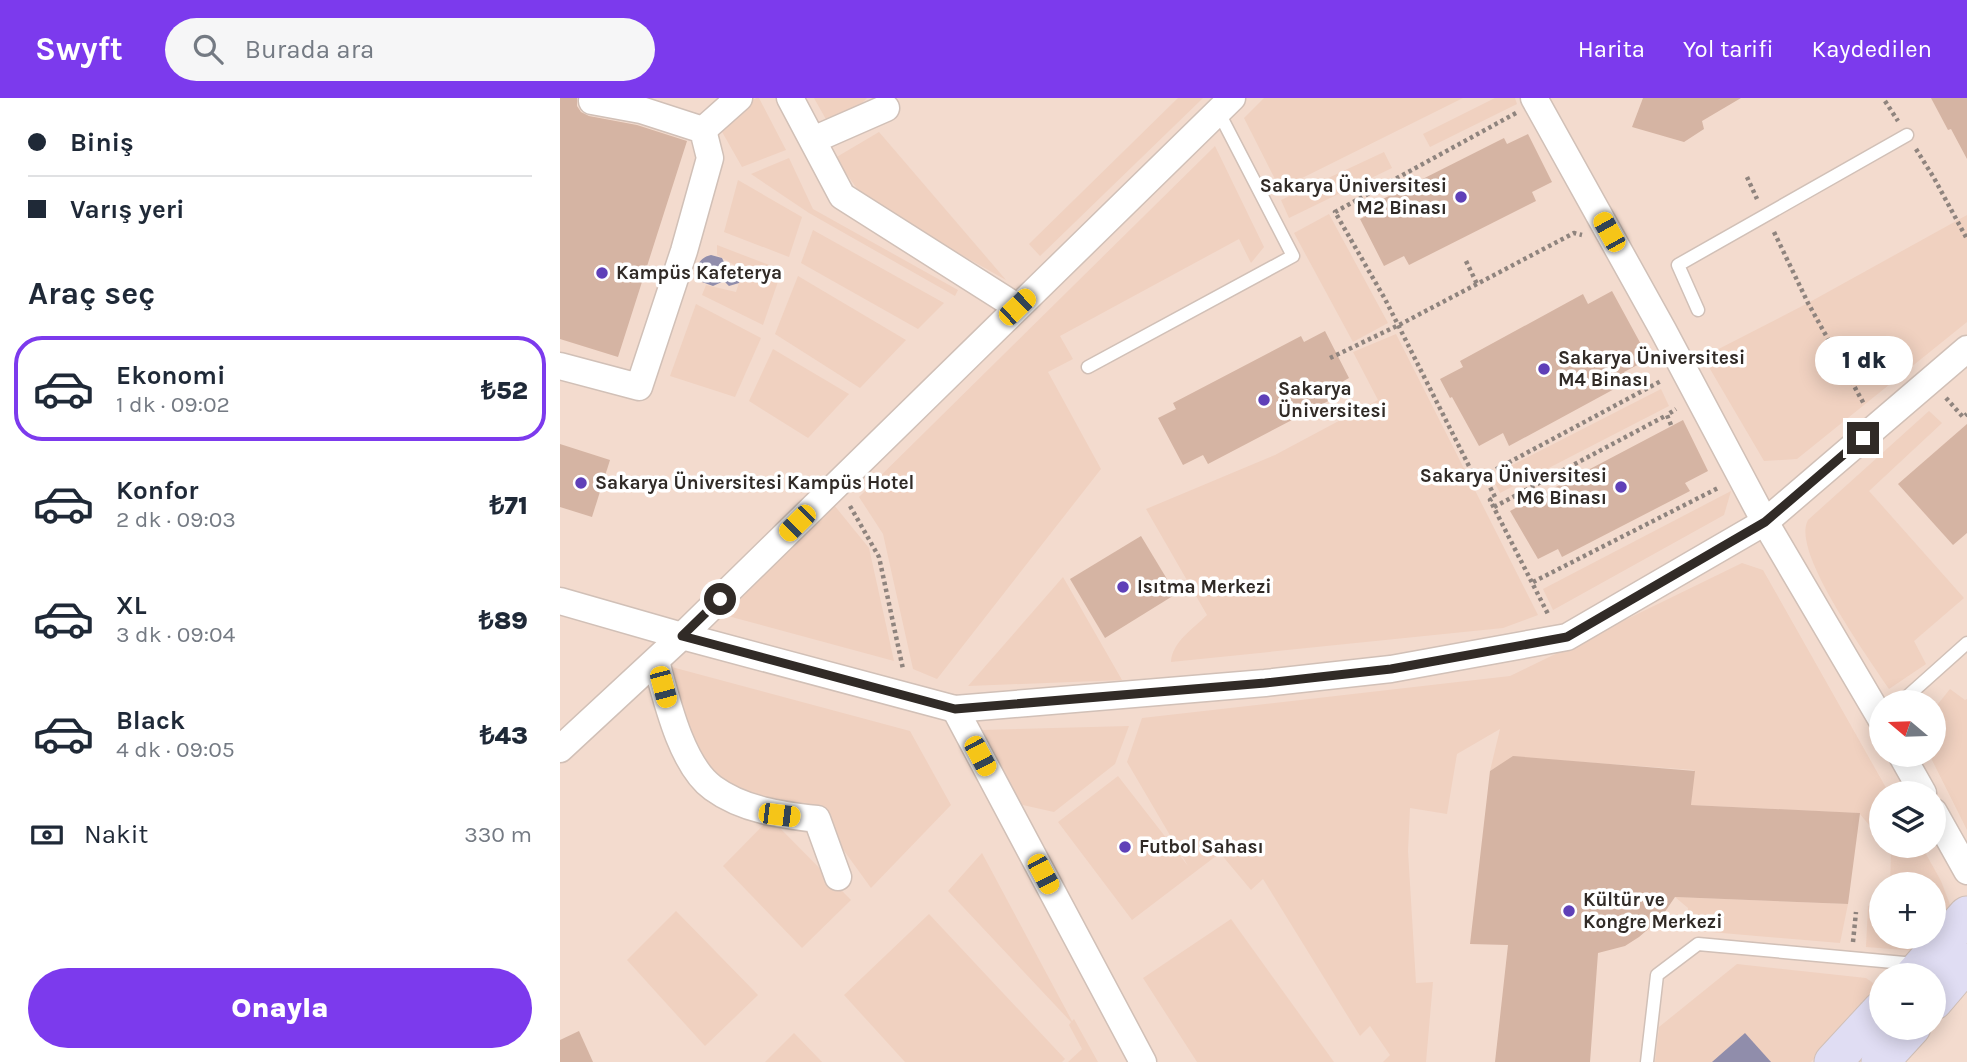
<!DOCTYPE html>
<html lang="tr">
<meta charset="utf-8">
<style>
body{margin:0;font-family:Karla,sans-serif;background:#f6f6f7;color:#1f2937;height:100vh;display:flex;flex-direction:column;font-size:26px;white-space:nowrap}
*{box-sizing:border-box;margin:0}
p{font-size:23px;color:#747a83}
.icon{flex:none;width:38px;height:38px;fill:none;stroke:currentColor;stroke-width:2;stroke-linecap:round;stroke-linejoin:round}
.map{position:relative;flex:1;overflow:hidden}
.details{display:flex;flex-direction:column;background:#fff;width:560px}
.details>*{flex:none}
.banner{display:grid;align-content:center;height:154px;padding:0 28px;background:#fff}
.needle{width:46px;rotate:289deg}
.controls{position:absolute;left:1309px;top:592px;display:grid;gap:14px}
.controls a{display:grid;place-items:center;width:77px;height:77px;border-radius:50%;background:#fff;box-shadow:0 4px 18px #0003;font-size:35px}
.end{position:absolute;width:32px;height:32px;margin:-16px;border:9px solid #312b27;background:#fff;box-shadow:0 0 0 4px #fff}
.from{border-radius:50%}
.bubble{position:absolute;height:49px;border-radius:24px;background:#fff;box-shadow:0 4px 18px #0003;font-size:23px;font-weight:800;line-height:49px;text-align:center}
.car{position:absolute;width:21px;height:42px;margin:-21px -10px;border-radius:9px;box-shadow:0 0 5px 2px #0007;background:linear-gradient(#f5c518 24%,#345 0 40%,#f5c518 0 76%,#345 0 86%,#f5c518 0)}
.banner b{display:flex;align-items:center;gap:24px;height:66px;font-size:26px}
.banner b+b{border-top:2px solid #e0e1e3}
.banner i{width:18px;height:18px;background:#1f2937}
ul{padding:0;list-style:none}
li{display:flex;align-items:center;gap:21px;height:105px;margin:0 14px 10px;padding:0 14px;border:4px solid transparent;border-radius:28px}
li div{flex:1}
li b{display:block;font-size:26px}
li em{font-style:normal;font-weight:800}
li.active{border-color:#7c3aed}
li>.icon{width:63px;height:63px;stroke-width:1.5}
h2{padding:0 28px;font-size:32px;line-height:84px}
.pay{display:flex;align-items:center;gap:18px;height:77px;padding:0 28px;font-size:26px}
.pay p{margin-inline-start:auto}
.button{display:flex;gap:14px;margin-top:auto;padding:14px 28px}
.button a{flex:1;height:80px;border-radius:42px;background:#7c3aed;color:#fff;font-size:28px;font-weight:800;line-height:80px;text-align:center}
header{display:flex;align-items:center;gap:42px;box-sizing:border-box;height:98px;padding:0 35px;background:#7c3aed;color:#fff}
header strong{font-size:33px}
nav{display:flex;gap:38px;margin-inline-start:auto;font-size:24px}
.search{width:490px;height:63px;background:#f6f6f7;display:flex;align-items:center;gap:18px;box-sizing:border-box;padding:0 24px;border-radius:38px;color:#747a83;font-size:26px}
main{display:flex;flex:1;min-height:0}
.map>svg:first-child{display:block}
.built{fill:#f3dbce;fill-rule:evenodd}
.green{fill:#f0d1c0}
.water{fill:#908dab}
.building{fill:#d5b4a3}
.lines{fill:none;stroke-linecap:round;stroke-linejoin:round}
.lane-casing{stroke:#d1c0b7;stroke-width:15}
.street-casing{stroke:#d1c0b7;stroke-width:29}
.secondary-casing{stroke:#d1c0b7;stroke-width:39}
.path{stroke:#8f847e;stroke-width:4.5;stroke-dasharray:3.5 3.5;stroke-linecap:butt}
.lane{stroke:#fff;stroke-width:12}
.street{stroke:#fff;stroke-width:26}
.secondary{stroke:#e0ddf3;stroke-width:37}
.route{stroke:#312b27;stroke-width:9}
.poi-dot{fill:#5f40b8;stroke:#fff;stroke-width:2.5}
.labels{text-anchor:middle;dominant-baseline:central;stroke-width:7;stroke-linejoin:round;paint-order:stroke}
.poi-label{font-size:19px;font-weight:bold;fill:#312b27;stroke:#fff;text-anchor:start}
</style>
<header>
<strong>Swyft</strong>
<div class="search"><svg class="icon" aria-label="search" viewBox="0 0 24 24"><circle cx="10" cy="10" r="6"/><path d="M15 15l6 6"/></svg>Burada ara</div>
<nav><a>Harita</a><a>Yol tarifi</a><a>Kaydedilen</a></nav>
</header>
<main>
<section class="details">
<div class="banner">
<b><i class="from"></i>Biniş</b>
<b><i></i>Varış yeri</b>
</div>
<h2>Araç seç</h2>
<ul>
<li class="active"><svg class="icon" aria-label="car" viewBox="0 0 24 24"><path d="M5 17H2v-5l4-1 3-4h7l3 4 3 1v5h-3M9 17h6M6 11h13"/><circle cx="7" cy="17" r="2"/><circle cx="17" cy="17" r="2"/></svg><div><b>Ekonomi</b><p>1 dk · 09:02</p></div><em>₺52</em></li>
<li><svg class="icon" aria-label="car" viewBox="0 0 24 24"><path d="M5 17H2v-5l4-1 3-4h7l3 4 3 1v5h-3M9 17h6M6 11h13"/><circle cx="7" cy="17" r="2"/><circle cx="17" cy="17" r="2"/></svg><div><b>Konfor</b><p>2 dk · 09:03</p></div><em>₺71</em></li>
<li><svg class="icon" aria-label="car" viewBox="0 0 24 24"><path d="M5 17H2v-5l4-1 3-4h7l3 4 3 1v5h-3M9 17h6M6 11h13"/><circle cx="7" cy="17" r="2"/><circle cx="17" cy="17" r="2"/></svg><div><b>XL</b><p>3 dk · 09:04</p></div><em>₺89</em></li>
<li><svg class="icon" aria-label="car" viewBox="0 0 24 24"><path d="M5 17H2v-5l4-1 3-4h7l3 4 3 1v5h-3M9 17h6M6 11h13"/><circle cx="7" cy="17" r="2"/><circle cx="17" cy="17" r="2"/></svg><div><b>Black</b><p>4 dk · 09:05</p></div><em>₺43</em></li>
</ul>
<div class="pay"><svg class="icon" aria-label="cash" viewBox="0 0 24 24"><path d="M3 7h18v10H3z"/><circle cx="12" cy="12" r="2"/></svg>Nakit<p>330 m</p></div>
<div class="button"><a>Onayla</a></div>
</section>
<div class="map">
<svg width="1407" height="964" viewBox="0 0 1407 964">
<rect width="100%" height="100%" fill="#f9e8df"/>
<path class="built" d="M0,0h1407v964h-1407zM1321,604h53v52h-53zM1321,695h53v52h-53zM1321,786h53v52h-53zM1321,877h53v52h-53z"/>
<g class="green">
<path d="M196,0h3l27,52 -44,17 -25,-44z"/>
<path d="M254,0h53l-5,5 7,10 -37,17z"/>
<path d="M618,0h25l-163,158 -11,-12z"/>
<path d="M704,0h199l-183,91 -36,-71z"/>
<path d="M935,0h20l2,6 -87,43 -7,-13z"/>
<path d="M319,34l127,148 -140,-79 -31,-43z"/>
<path d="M655,48l49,101 -13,16 -12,-24 -179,97 13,23 -25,13 53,97 -164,210 -24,-10 -30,-135 -24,-37z"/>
<path d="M824,54l8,16 -103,50 -8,-18z"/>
<path d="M229,60l24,51 145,81 -3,6 -146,-83 -58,-39z"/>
<path d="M178,82l64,37 -13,40 -65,-25z"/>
<path d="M769,116l59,109 -35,19 -59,-109z"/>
<path d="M1407,117v107l-170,137 -33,2 -61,-104 105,-54z"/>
<path d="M253,132l131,73 -26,26 -117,-66z"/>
<path d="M157,147l65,25 -19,55 -61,-30 4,-10 30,7 7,-22 -26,-15z"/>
<path d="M238,178l108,64 -46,48 -85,-54z"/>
<path d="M136,206l65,34 -26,59 -65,-21z"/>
<path d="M836,236l142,281 -35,13 -332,34c1,-20 22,-33 36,-47l-61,-106 129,-54 103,-55 -25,-48z"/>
<path d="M213,251l76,45 -41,44 -59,-37z"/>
<path d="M1101,291l8,17 -169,87 -9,-17z"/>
<path d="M1369,313l13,12 -73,68 95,107 -50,43 12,23 -37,25c-19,-30 -99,-138 -81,-169z"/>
<path d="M1171,393l-7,24 -171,95 -10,-21z"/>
<path d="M274,407l35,43 25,113 -170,-46z"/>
<path d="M1182,465l21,7 126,223h-8v46l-22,-26 -168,-8 3,-35 -181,-13 -23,14 10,-42 -43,25 -10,60 -37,-6 -2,43 8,132 17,-1 -7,80h-43l7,-7 -20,-29 -10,10 -97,-157 -12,11 -31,-37 -88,67 -74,-98 60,-46 70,90 -61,-104 15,-44 368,-42z"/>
<path d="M503,479l59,103 -154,6z"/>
<path d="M108,568l242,65 41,74 -80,83 -55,-76 -61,-14 -34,-16 -21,-22z"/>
<path d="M1390,591l15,11 2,-1v131l-38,-76h5v-45z"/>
<path d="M569,628l-14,38 -61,48 -40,-9 -33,-73z"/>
<path d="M210,720l81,82 -49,48 -79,-82z"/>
<path d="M1351,747h10l20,36 10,26 -17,22v-45h-44l1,-30z"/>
<path d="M422,755l90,168 2,-2 24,43h-30l14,-13 -13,-24 2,-3 -123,-131z"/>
<path d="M1115,799l173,7 -8,39 -153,-13 1,-22z"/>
<path d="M1321,802v36h47l-11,15 -51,-4 2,-41z"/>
<path d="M116,813l82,84 -53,51 -78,-86z"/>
<path d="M369,816l136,145 -3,3h-157l-61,-67z"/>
<path d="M671,821l103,143h-137l-54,-84z"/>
<path d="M1177,866l129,14 14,10 -69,74h-156l4,-35z"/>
<path d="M234,935l28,29h-57z"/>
</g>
<g class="water">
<path d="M151,157l11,3 6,12 10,1 3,6 -2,6 -10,3 -5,-5 -11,5 -11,-4c-9,-11 -5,-24 9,-27z"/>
<path d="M1185,935l26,29h-59z"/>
</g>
<g class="building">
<path d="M0,0h17v8l4,6 8,4 48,9 50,16 -69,216 -58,-18z"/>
<path d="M1083,0h98l-39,23 2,8 -20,13 -52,-15z"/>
<path d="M1371,0h36v61l-16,-30 -3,1z"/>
<path d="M968,36l24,48 -20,10 4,9 -127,64 -5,-9 -20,10 -24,-47 18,-9 -3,-7 129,-65 3,6z"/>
<path d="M1052,193l37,68 -25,13 5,9 -120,65 -6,-13 -24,13 -27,-49 -2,1 -10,-19 23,-12 -3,-6 123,-67 5,10z"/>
<path d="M765,233l24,47 -20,11 5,9 -126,66 -5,-9 -20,10 -25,-47 18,-9 -3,-6 128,-67 3,6z"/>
<path d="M1123,322l25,51 -23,12 5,8 -128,66 -4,-8 -20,10 -28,-48z"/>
<path d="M1407,326v109l-14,12 -55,-61z"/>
<path d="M0,346l50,16 -18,57 -32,-10z"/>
<path d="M581,438l35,58 -71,44 -35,-59z"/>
<path d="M953,658l182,15 -4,34 169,8 -12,91 -173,-7 -15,22 -21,18 -14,9 -27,7 -8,109h-95l13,-117 -38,-1 20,-173z"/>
<path d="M19,933l14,31h-33v-22z"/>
</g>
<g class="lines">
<defs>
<g id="lane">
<path d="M1138,212l-20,-45 229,-130"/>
<path d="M528,269l205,-111 -75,-145"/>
<path d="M1341,604l66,-59"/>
<path d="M1087,964l10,-87 41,-31 217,20"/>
</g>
<g id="street">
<path d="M230,0l52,98 175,111"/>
<path d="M974,0l129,232 102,192 116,197"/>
<path d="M143,32l36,-32"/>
<path d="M253,42l73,-32"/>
<path d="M0,268l79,21 45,-136 26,-93 -7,-28 -62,-20 -49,-9 1,-3"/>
<path d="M0,503l122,35 273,73 310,-26 126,-14 176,-32 198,-115 202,-173"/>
<path d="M96,563c10,37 25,104 57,127 30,22 69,27 104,31l21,58"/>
<path d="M395,611l188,353"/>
<path d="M0,651l122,-113 550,-538"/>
<path d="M1341,656l22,39"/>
<path d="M1374,714l33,59"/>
</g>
<g id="secondary">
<path d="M1354,877l53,-60"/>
<path d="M1374,903l33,-39"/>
<path d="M1273,964l48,-52"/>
<path d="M1320,964l32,-35"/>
</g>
</defs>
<use href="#lane" class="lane-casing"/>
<use href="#street" class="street-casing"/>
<use href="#secondary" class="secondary-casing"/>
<g class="path">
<path d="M1325,3l13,20"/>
<path d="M956,15l-181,99 50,87 91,181 185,-99"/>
<path d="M1356,51l18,29 33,61"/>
<path d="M1187,79l10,22"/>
<path d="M1214,134l34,71 56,101"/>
<path d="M906,163l11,23"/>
<path d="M770,260l69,-33 175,-92 8,2"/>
<path d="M1386,300l17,19 4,-3"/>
<path d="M1111,327l-4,-10 9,-6"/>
<path d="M924,377l11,22 -5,3 59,116"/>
<path d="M290,408l29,51 24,112"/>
<path d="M934,409l173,-92"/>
<path d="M973,484l187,-95"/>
<path d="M1293,844l3,-30"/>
</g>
<use href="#lane" class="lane"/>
<use href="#street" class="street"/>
<use href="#secondary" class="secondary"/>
</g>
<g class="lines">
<path class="route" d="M160,501l-38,37 273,73 310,-26 126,-14 176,-32 198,-115 98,-84"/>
</g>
<g class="poi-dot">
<circle cx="901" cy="99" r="7"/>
<circle cx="42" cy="175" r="7"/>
<circle cx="984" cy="271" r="7"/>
<circle cx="704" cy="302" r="7"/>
<circle cx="21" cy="385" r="7"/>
<circle cx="1061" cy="389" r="7"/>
<circle cx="563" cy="489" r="7"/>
<circle cx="565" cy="749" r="7"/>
<circle cx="1009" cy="813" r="7"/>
</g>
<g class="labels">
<g class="poi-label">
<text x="887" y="88" text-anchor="end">Sakarya Üniversitesi<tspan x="887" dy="22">M2 Binası</tspan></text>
<text x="56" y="175">Kampüs Kafeterya</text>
<text x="998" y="260">Sakarya Üniversitesi<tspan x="998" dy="22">M4 Binası</tspan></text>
<text x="718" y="291">Sakarya<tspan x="718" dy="22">Üniversitesi</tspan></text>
<text x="1047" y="378" text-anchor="end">Sakarya Üniversitesi<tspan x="1047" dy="22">M6 Binası</tspan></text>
<text x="35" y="385">Sakarya Üniversitesi Kampüs Hotel</text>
<text x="577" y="489">Isıtma Merkezi</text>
<text x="579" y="749">Futbol Sahası</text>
<text x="1023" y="802">Kültür ve<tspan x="1023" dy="22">Kongre Merkezi</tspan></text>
</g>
</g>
</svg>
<div class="controls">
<a><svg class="needle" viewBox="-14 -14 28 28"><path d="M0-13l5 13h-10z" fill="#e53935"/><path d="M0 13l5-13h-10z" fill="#747a83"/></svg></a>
<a><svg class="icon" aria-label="layers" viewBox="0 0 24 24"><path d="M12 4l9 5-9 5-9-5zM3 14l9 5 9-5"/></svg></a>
<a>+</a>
<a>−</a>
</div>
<i class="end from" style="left:160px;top:501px"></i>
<i class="end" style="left:1303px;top:340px"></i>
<div class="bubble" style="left:1255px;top:238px;width:98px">1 dk</div>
<i class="car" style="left:1049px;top:134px;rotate:331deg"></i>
<i class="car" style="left:457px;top:209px;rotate:46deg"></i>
<i class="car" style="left:237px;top:425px;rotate:225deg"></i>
<i class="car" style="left:103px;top:589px;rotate:165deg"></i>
<i class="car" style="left:420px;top:658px;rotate:152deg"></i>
<i class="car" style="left:219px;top:717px;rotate:97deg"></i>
<i class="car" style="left:483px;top:776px;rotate:152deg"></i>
</div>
</main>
